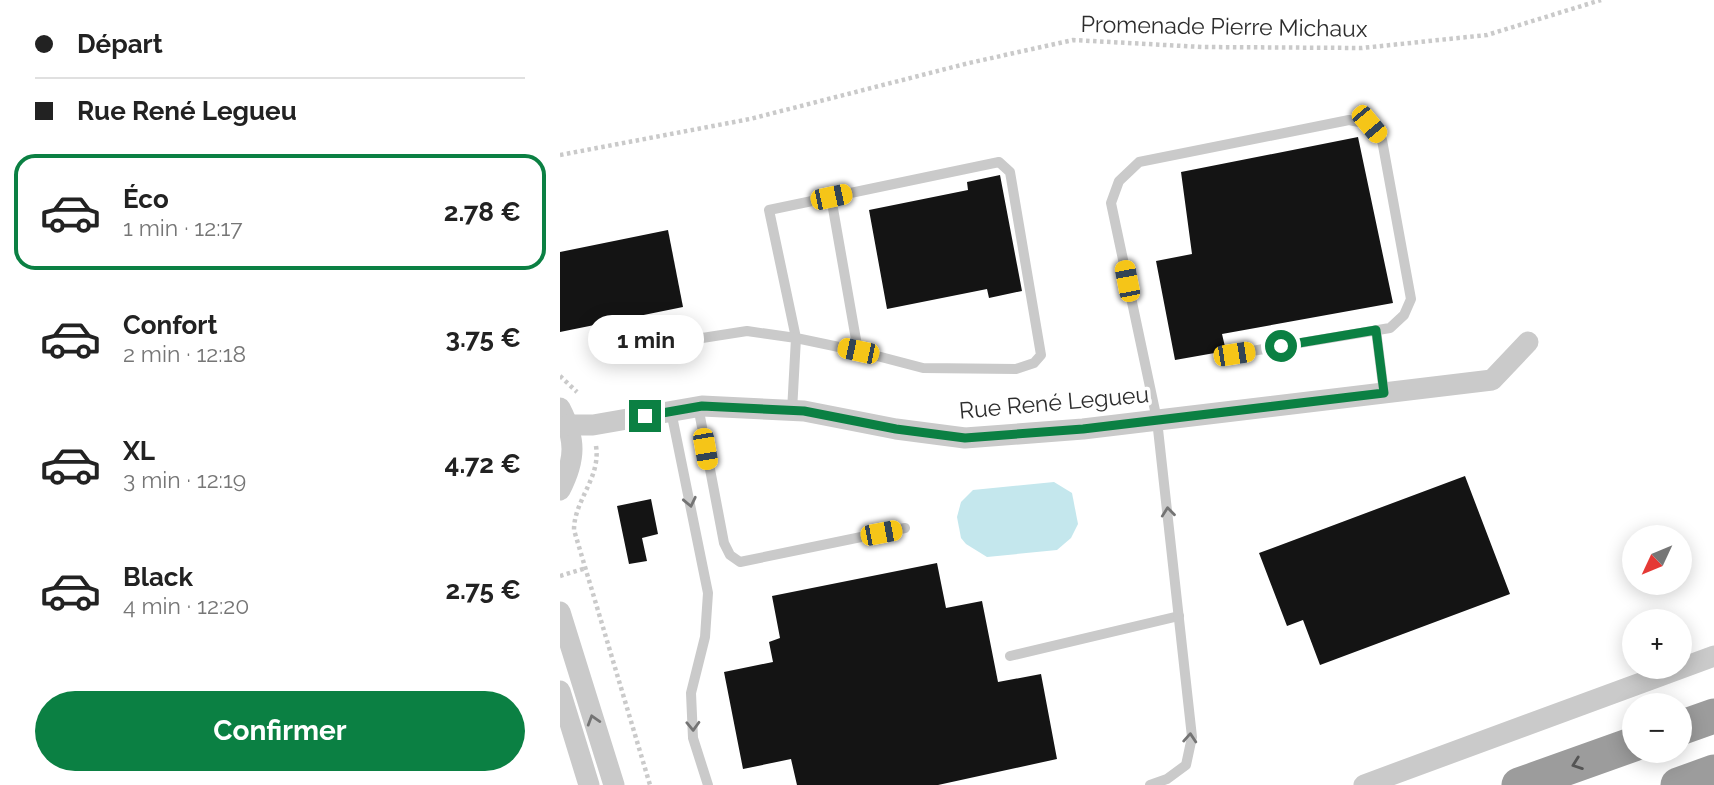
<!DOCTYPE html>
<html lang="fr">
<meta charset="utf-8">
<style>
body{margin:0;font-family:Raleway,sans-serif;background:#f2f2f2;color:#222;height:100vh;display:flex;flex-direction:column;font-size:26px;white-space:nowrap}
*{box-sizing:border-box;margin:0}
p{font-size:23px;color:#767676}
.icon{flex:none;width:38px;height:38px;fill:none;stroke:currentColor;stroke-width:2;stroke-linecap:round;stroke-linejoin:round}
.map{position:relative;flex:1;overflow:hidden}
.details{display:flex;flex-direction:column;background:#fff;width:560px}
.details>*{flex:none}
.guide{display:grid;align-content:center;height:154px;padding:0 35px;background:#fff}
.needle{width:46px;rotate:226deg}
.tools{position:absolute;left:1062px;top:525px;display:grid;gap:14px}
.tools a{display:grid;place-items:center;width:70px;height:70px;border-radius:50%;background:#fff;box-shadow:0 4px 18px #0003;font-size:35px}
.end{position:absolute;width:32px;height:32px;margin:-16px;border:9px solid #0b8043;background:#fff;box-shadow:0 0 0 4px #fff}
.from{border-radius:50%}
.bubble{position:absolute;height:49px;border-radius:24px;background:#fff;box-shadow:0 4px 18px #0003;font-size:23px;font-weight:700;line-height:49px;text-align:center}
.car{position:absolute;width:21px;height:42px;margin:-21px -10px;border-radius:9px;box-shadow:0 0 5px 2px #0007;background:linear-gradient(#f5c518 24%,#345 0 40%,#f5c518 0 76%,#345 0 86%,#f5c518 0)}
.guide b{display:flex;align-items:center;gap:24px;height:66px;font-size:26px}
.guide b+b{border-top:2px solid #e0e0e0}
.guide i{width:18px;height:18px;background:#222}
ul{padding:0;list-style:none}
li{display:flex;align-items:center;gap:21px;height:116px;margin:0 14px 10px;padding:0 21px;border:4px solid transparent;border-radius:21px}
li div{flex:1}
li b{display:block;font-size:26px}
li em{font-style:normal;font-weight:700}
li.selected{border-color:#0b8043}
li>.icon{width:63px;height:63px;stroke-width:1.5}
.cta{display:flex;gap:14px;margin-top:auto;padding:14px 35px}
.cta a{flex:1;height:80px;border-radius:42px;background:#0b8043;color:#fff;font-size:28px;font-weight:700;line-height:80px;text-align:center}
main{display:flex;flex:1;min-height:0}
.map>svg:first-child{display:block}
.water{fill:#c4e7ed}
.building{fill:#141414}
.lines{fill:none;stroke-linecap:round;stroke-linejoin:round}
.path{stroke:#cacaca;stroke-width:4.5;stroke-dasharray:3.5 3.5;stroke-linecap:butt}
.service{stroke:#cacaca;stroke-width:10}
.minor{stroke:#cacaca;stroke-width:21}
.trunk{stroke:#9c9c9c;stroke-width:35}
.oneway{stroke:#747474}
.oneway2{stroke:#545454}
.route{stroke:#0b8043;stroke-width:9}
.labels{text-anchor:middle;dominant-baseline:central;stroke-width:7;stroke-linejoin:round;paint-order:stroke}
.street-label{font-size:23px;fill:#2d2d2d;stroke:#fff}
</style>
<main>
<section class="details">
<div class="guide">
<b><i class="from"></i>Départ</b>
<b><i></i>Rue René Legueu</b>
</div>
<ul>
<li class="selected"><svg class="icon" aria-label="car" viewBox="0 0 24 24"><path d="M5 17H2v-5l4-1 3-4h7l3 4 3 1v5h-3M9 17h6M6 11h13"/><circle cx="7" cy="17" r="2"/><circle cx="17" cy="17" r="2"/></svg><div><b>Éco</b><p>1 min · 12:17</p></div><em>2.78 €</em></li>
<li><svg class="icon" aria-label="car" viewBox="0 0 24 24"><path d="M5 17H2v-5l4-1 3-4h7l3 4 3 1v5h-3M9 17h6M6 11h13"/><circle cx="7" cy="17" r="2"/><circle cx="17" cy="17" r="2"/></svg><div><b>Confort</b><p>2 min · 12:18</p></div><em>3.75 €</em></li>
<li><svg class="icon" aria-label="car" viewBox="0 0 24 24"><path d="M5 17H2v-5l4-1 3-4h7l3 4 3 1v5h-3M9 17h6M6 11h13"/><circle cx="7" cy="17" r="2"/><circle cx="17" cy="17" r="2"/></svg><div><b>XL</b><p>3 min · 12:19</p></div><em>4.72 €</em></li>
<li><svg class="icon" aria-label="car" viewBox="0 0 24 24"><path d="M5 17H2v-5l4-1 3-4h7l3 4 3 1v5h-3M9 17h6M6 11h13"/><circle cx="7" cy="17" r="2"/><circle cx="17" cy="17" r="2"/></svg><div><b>Black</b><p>4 min · 12:20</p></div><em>2.75 €</em></li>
</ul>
<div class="cta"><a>Confirmer</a></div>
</section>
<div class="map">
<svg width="1154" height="785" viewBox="0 0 1154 785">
<rect width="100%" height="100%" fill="#fff"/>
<path class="water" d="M494,482l18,11 6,31 -7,14 -14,12 -70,7 -21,-13 -5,-6 -4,-21 4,-15 12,-12z"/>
<g class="building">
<path d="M798,137l35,166 -171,31 4,17 -51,9 -19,-99 36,-7 -11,-82z"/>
<path d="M440,175l22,116 -33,7 -2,-9 -100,20 -18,-99 99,-20 -1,-8z"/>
<path d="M108,230l15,77 -123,25v-80z"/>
<path d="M905,476l45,118 -190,71 -17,-45 -16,6 -28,-73z"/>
<path d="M91,499l7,35 -16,4 5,23 -18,3 -12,-58z"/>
<path d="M377,563l9,45 36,-7 16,81 43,-8 16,85 -119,26h-141l-6,-26 -48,10 -19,-97 49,-10 -4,-20 11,-4 -8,-42z"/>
</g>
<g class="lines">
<g class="path">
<path d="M0,155l190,-36 219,-56 104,-23 129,7 160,1 125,-13 114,-35"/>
<path d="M0,376l17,16"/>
<path d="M36,446c5,32 -22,54 -22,84l76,255"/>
<path d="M0,576l26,-8"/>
</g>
<g class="service">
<path d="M439,162l11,10 31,183 -7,8 -18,6 -93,-1 -65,-17 -62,-13 -27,-128z"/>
<path d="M271,197l27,154"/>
<path d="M816,330l8,63"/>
<path d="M40,354l147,-23 49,7 -4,73"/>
<path d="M138,406l26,137 6,12 10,7 165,-34"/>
<path d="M111,411l37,182 -3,44 -14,56 2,45 15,47"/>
<path d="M450,656l169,-40"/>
<path d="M590,785l17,-6 19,-14 6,-28 -35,-317 -46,-217 8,-22 20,-19 210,-42 20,4 13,16 29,159 -7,16 -14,13 -156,26"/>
</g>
<g class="minor">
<path d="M0,408c16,31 16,51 0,82"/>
<path d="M9,425h24l109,-19 102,5 92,18 69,9 118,-9 409,-49 36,-38"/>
<path d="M0,612l54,173"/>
<path d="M0,691l29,94"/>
<path d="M804,785l350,-129"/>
</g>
<g class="trunk">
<path d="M1120,728l34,-12"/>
<path d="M959,785l115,-41"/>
<path d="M1118,785l36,-13"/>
</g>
</g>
<defs><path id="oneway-chevron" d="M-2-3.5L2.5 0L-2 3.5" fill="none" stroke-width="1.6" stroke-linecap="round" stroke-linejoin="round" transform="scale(1.75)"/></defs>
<g class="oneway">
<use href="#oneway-chevron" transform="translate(130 502) rotate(78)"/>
<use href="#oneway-chevron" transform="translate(608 512) rotate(-96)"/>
<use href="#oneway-chevron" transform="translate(33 720) rotate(-107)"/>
<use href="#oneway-chevron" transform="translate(133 726) rotate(88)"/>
<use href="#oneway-chevron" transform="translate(630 738) rotate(-86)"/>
</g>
<use class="oneway2" href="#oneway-chevron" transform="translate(1017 764) rotate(160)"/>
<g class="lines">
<path class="route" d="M85,416l57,-10 102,5 92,18 69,9 118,-9 301,-36 -8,-63 -95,16"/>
</g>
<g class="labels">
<g class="street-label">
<text transform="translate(664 26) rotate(1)">Promenade Pierre Michaux</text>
<text transform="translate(494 402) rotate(-5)">Rue René Legueu</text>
</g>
</g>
</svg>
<div class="tools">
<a><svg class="needle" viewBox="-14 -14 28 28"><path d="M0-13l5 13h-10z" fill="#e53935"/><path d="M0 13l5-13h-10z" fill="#767676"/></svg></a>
<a>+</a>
<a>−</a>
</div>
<i class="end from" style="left:721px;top:346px"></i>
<i class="end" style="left:85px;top:416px"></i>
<div class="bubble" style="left:28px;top:315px;width:116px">1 min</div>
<i class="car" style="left:809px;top:124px;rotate:140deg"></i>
<i class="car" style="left:271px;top:197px;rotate:78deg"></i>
<i class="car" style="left:567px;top:281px;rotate:349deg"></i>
<i class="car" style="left:298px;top:351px;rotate:282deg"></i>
<i class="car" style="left:674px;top:354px;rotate:81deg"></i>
<i class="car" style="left:145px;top:449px;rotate:170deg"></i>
<i class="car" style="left:321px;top:533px;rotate:79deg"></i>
</div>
</main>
